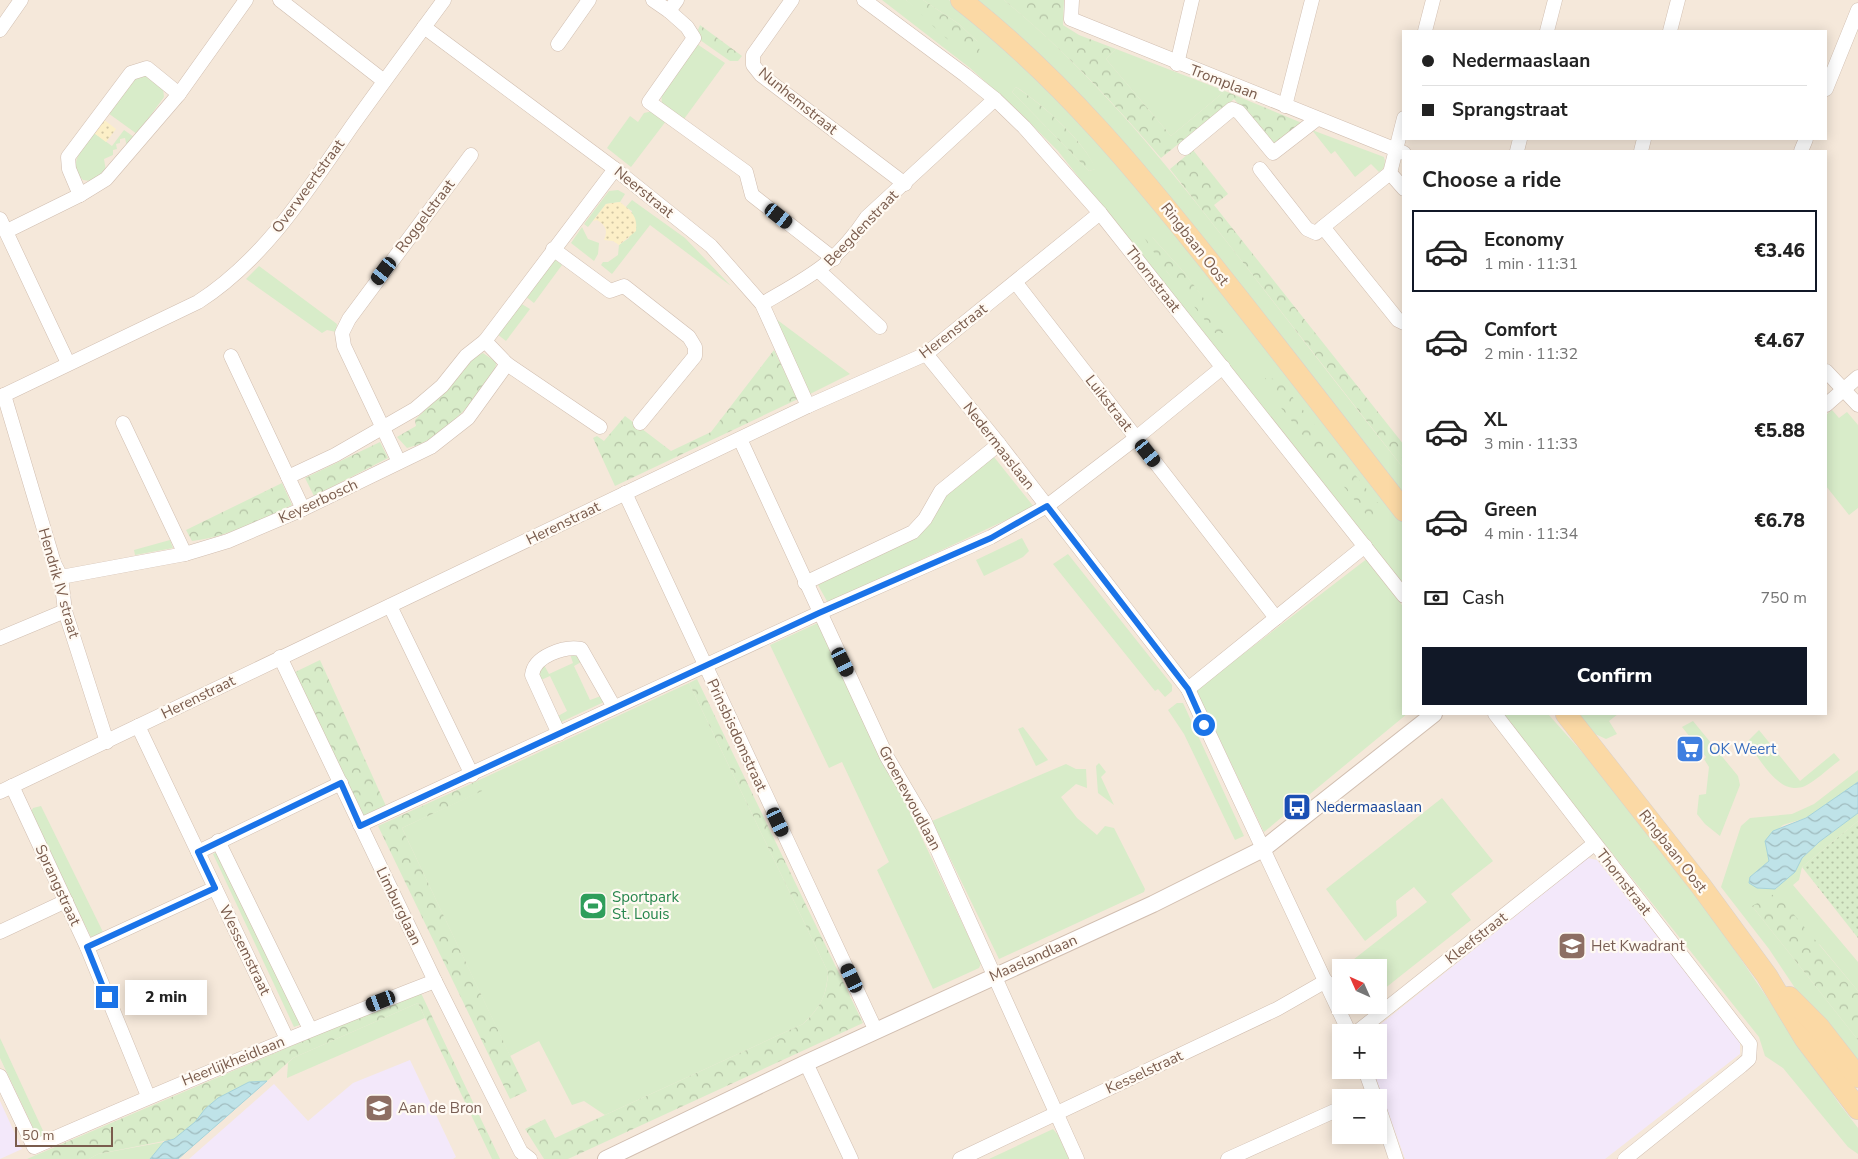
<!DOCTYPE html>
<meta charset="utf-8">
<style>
body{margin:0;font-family:"Nunito Sans",sans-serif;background:#f6f6f6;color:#222;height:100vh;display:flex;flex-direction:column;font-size:19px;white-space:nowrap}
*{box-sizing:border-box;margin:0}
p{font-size:16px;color:#767676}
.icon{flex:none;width:28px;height:28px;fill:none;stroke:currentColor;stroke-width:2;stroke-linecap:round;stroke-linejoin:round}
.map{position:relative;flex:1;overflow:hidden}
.details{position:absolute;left:1402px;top:150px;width:425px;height:565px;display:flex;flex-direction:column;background:#fff;border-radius:0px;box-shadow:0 2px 12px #0003}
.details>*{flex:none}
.guide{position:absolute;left:1402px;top:30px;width:425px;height:110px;border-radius:0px;box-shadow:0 2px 12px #0003;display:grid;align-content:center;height:110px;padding:0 20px;background:#fff}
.needle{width:32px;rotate:315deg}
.buttons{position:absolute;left:1332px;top:959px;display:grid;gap:10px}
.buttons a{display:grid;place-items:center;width:55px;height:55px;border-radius:0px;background:#fff;box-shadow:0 2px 12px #0003;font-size:25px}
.scale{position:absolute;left:15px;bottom:12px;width:98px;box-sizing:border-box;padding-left:5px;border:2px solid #7a5c4d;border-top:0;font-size:14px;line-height:18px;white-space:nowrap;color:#7a5c4d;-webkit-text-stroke:4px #fffaf3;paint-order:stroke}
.end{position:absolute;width:22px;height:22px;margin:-11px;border:6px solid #1a73e8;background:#fff;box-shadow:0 0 0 2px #fff}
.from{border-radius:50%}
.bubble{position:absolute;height:35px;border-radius:0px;background:#fff;box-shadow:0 2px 12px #0003;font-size:16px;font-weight:800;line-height:35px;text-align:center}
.car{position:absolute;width:15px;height:30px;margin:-15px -8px;border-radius:6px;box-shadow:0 0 4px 1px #0007;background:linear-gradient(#222 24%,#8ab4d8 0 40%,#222 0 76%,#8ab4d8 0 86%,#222 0)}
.guide b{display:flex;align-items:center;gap:18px;height:48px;font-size:19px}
.guide b+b{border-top:1px solid #e0e0e0}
.guide i{width:12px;height:12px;background:#222}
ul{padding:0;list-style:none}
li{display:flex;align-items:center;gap:15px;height:82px;margin:0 10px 8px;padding:0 10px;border:2px solid transparent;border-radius:0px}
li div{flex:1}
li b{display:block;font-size:19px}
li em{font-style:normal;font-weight:800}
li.selected{border-color:#111827}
li>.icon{width:45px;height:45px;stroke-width:1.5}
h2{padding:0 20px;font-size:22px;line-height:60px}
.pay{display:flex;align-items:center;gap:12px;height:55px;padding:0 20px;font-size:19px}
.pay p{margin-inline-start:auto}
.button{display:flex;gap:10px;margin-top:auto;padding:10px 20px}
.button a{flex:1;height:58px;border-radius:0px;background:#111827;color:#fff;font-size:20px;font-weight:800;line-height:58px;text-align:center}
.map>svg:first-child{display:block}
.residential{fill:#f5e8da;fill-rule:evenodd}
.education{fill:#f3e8fa}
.grass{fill:#d8ecc9;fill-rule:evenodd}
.forest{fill:url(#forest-crowns)}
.sand{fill:url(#sand-dots)}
.park{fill:url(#park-dots)}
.water{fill:url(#water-waves);stroke:#a5d3da}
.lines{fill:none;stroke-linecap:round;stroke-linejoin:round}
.minor-casing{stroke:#d1beb0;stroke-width:15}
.tertiary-casing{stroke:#d1beb0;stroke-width:18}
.primary-casing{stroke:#dad1cd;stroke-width:22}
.minor{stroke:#fff;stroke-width:14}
.tertiary{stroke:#fff;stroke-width:16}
.primary{stroke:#fbd9a5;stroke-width:21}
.route{stroke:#1a73e8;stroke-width:6}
.labels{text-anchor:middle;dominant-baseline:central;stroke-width:4.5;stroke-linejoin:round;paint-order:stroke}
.street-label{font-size:15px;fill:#7a5c4d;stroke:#fffaf3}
.shop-label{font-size:15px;fill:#366cbe;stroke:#fffaf3;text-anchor:start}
.transit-label{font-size:15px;fill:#164399;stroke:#fffaf3;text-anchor:start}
.leisure-label{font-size:15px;fill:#27864d;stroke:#fffaf3;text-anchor:start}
.education-label{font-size:15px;fill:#785e54;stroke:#fffaf3;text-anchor:start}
</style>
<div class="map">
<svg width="1858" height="1159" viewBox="0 0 1858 1159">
<defs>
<pattern id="forest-crowns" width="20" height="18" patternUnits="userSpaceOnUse" patternTransform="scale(1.25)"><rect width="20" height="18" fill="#d8ecc9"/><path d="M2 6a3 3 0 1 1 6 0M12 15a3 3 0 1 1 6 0" fill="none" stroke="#b4c2a5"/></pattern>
<pattern id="sand-dots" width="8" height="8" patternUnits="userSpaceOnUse" patternTransform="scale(1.25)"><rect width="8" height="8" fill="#fcefc7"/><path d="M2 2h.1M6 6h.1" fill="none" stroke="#d1c5a4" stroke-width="1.8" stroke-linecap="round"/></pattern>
<pattern id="park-dots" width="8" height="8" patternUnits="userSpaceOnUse" patternTransform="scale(1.25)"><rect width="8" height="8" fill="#d8ecc9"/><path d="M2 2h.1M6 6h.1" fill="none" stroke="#b4c2a5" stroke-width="1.8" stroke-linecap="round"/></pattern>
<pattern id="water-waves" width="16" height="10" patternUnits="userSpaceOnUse" patternTransform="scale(1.25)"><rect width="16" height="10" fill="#bfe3e8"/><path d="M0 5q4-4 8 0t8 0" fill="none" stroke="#a0bbbe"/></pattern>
</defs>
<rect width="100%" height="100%" fill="#fdf6ec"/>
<path class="residential" d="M0,0h1858v1159h-1858zM1404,31h422v108h-422zM1404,151h422v563h-422zM1341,968h38v37h-38zM1341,1032h38v38h-38zM1341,1098h38v37h-38z"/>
<g class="education">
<path d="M1588,858l9,2 143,181v13l-135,105h-200l-32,-89h6v-38h-8z"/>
<path d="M410,1060l46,97 -3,2h-264l85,-75 34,37 45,-38z"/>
<path d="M0,1101l22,48 -22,10z"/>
</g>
<g class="grass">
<path d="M882,0h24l14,11 58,31 -19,-18 -36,-24h26l29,23 126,120 225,279 75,102v64l-346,-437 -44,-44 -44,-39zM1016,87c24,15 71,56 79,82l-6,2 -77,-79zM1152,237l32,35 41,56 -37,-32 -21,-24z"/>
<path d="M971,0h33c94,78 163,165 237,260 54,70 108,140 163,209v26l-267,-337z"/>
<path d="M697,44l28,19 -41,56 -22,-15 -1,-13z"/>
<path d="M1116,49l109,42 -54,45 -65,-77z"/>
<path d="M146,74l17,14 1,9 -27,37 -29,-21 23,-33z"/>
<path d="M653,111l13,10 -35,46 -24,-19 23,-32 8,6 6,-9z"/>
<path d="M124,130l10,7 -7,10 -2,-9 -5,1v4l-4,1 1,5 -4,1v5l-9,4 2,12 -16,10 -7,-1c-17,-16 0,-32 11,-47l18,13z"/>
<path d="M1312,130l72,27c2,7 1,11 -5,15l-8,-8 -16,13 -20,-26 -4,3z"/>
<path d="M618,190l7,4 -5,8 -14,2 -18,23 -4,-3 25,-33z"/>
<path d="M632,200l53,38 46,48 -81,-61 -38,49 -11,-9 2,-3h5l10,-7 1,-10 10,-7 3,-27 -6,-4z"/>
<path d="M582,227l6,12 11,4 -1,11 -4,7 -23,-18z"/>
<path d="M553,258l9,7 -28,38 -9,-7z"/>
<path d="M259,266l78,58 -1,8 -9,-2 -5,3 -76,-54z"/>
<path d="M520,303l10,6 -24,32 -9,-7z"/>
<path d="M772,316l78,58 -40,20z"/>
<path d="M1832,410l7,8 8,-6 11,13v83l-9,7 -23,-29v-71z"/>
<path d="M994,457l40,50 -206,96 -10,-18 94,-47 35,-47 42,-33z"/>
<path d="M1022,538l7,13 -6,6 -39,19 -8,-16z"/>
<path d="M170,540l3,8 -38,7 -1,-5z"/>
<path d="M1068,554l104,131v6l-7,6 -7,-8 -3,2 -102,-127z"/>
<path d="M1368,558l36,50v106h3l-143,118 -68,-142z"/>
<path d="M820,622l161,341 -2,5 -46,21 -56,-119 12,-8 -47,-100 -13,6 -59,-123z"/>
<path d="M574,652l9,9 -9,5 16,34 11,-4 3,6 -43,20 -3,-6 9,-5 -17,-35 -9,4 -3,-5 6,-10 5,9 24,-11 -3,-9z"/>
<path d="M689,683l139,289c-2,26 -7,34 -25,52l-198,91 -21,-14 -12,4 -33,-64 -29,15 -108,-228 79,-37 -4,-10z"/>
<path d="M1177,703h6l61,133 -9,4 -51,-106 -16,-24z"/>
<path d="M1501,714h47l57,64 91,115 142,209 20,26v26l-10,-7 -65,-79 -18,-12 -6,-19z"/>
<path d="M1577,714h41l-9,7 8,13 -11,5 -13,-6z"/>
<path d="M1693,721l45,55 2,9 -20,51 -15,-12 -8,-10 2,-19 7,-1 3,-27 -5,-8 2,-2 -24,-30z"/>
<path d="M1023,727l25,33 -12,6 -18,-37z"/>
<path d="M1759,730l41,51 34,-28 6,7c-11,8 -23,20 -35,26 -26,11 -45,-27 -58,-44z"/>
<path d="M1099,763l7,9 -5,5 13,28 -16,-12 -2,-27z"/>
<path d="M1066,764l10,5h10l1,19 -11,-4 -15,13 16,21 20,17 8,-9 9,2 31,61 -1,3 -145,67 -67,-138z"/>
<path d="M1858,770v12l-52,36 -23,7 -18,16 4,20 -19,16 7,11 19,1 26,-31 17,-16 39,-29v8l-56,46 -3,13 -6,5 65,77v29l-38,-46 -68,-39 106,134v30l-49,-61 -40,-60 -48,-62 20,-61 9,-8 42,-4 22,-10z"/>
<path d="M1442,798l51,63 -42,33 20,26 -92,73v-25l-35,-1 83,-65 -13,-15 -18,14 1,15 -32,25 -39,-52z"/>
<path d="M41,806l62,126 -12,5 -61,-123 3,-6z"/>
<path d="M223,849l82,174 -11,4 -81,-173z"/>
<path d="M418,1003l7,15 -138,60 1,-15 5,-5z"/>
<path d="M0,1038l45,97 -7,3 -38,-80z"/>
<path d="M1053,1129l5,6 11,24h-80z"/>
<path d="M164,1142l-14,17h-61l9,-5z"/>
</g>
<g class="forest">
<path d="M906,0h17l36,24 19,18 2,11c-22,5 -58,-40 -74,-53z"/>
<path d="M1004,0h60l-1,25 16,10 37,14 -10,10 65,77 54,-45 77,32 -28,21 -40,-45 -73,59c-48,-56 -99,-110 -157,-158z"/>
<path d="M700,25l42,31 -4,5h-8l-30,-21 -2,-10z"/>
<path d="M1016,87c26,17 68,54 80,82l-7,2 -77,-79z"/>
<path d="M1193,150l35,44 -14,11 190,240v24l-234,-300z"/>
<path d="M1143,236l9,1 32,35 42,56 -3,5h-8l-48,-61z"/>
<path d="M774,350l24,49 -183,87 -22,-48 4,-2 7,5 21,-25 46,35 40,-19z"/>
<path d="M483,353l13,9c2,18 -45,63 -60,74 -9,5 -20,10 -29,12l-10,-11 19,-11 -1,-6 31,-31 21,-27z"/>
<path d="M1265,378l13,1 108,134 -13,10 -107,-134z"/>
<path d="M380,442l8,16 -74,38 -9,-18z"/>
<path d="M282,483l10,22c-32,15 -65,32 -100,36l-6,-11z"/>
<path d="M320,660l66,146 -23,11 -74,-142z"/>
<path d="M697,679l166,344 -295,136h-24l-19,-30 20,-10 10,19 248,-114c17,-16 24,-28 25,-52l-139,-289z"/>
<path d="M477,781l5,10 -80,37 125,263 -17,8 -132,-273z"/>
<path d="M1776,893l82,98v49l-106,-134z"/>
<path d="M420,991l80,168h-8l-74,-156 -125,55 -26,23 -18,1 -31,16 -13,11 -9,13 -22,17 -76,15 -9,5h-62z"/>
</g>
<g class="sand">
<path d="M103,119l13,10 -10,13 -12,-9z"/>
<path d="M620,202c11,9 18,14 16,29l-17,14 -6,-4 -9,-1c4,-9 2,-15 -7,-20l-4,1 13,-17z"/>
</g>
<path class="park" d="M1858,821v117l-56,-71z"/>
<g class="water">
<path d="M1858,782v31l-39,29 -17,16 -7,14 -20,17 -18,-1 -8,-5 1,-6 19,-16 -4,-20 8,-10 33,-13z"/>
<path d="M267,1081l-89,78h-28l14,-17 10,-3 21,-17 10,-13 13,-11 31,-16z"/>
</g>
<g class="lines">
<defs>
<g id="minor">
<path d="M280,0l104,81"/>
<path d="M653,0l16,11 8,-11"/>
<path d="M792,0l-39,55v10l8,10 144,109"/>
<path d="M864,0l101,75 30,24 29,28 76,86 304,383"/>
<path d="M1072,0l-1,19 333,134"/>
<path d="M669,11l18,16 7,11 -45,64 97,70 6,23 82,64"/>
<path d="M424,27l191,142 96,77 51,58 46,102"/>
<path d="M0,30l21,-30"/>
<path d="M1425,31l8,-31"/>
<path d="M1547,31l8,-31"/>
<path d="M1670,31l8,-31"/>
<path d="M558,44l31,-44"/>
<path d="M1177,64l15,-64"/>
<path d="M1826,89l32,-79"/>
<path d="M1285,106l27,-106"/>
<path d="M1185,148l47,-39 7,3 34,41 44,-34"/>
<path d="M1517,151l3,-12"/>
<path d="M1641,151l3,-12"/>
<path d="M1801,151l5,-12"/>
<path d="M1260,169l47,60 9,4 7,-6 75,93 6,3"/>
<path d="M1390,173l14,16"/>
<path d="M80,195l-11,-26 -1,-12 63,-84 16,-5 32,26"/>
<path d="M0,219l68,144"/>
<path d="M1323,227l67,-54 14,-55"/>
<path d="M7,231l73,-36 26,-16 73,-85 67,-94"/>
<path d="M553,249l57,42 14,-5 65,51 6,10v9l-55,67"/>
<path d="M819,271l61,56"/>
<path d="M1016,283l260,335"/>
<path d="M762,304c48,-28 73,-39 105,-87l128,-118"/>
<path d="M926,354l73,90 189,245 161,343"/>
<path d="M231,356l72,153"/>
<path d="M507,364l93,63"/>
<path d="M1826,371l32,34"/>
<path d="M4,395l50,168 7,14 4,34 42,131"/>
<path d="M0,397l198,-95c67,-43 109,-111 154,-176 30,-42 61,-84 92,-126"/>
<path d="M1826,405l32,-28"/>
<path d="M123,423l62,131"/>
<path d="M740,439l147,318 37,63 153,339"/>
<path d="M399,462l-55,-116 -2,-13 7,-14 122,-164"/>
<path d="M288,477l47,-22 80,-46 27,-23 24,-30 19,-15"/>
<path d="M625,493l251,538"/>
<path d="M61,577l124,-23 43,-13 75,-32 128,-62 37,-29 39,-54 -22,-23 130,-172"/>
<path d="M805,583l108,-51 12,-13 16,-28 58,-47"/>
<path d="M390,606l82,169"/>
<path d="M0,638l65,-27"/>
<path d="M280,657l155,324 86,171 9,7"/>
<path d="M1188,689l177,-143"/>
<path d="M1495,714l255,330 -1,15 -8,7 -116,93"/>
<path d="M138,726l149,313"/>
<path d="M559,734l-27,-59c2,-19 32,-29 49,-26l33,58"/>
<path d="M12,786l75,161 61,149"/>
<path d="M0,792l808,-386 118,-52 174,-141"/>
<path d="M360,825l459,-212 172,-76 56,-31 89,-68 87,-71"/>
<path d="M218,841l92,188"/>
<path d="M198,852l143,-69"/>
<path d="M0,932l66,-31"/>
<path d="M87,947l128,-59"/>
<path d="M1357,1032l237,-188"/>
<path d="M806,1063l45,96"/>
<path d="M1365,1070l10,28"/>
<path d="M0,1076l34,71c133,-58 266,-114 401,-166"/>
<path d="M1379,1108l17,51"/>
<path d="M960,1159l317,-150 49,-28"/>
<path d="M1228,1159l113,-51"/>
</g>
<path id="tertiary" d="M606,1159l200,-96 347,-159 110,-55 171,-135"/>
<g id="primary">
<path d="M961,0c102,80 179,174 259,275 62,78 123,157 184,236"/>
<path d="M1566,714l135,172 66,90 38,63 53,70"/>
<path d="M1789,997l30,30 39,50"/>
</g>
</defs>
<use href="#minor" class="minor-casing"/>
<use href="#tertiary" class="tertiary-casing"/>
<use href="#primary" class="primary-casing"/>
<use href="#minor" class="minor"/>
<use href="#tertiary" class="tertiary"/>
<use href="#primary" class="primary"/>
</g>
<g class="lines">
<path class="route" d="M107,997l-20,-50 128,-59 -17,-36 143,-69 19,43 459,-213 172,-75 56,-32 141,183 16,36"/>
</g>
<defs>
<symbol id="supermarket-square" viewBox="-11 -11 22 22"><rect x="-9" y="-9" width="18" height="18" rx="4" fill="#3f7fe0" stroke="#fffaf3"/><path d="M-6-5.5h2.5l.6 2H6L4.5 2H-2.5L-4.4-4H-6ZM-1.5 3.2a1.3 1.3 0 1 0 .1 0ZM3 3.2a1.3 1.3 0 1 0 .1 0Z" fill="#fff"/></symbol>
<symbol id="bus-square" viewBox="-11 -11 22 22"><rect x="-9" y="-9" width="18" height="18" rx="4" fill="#1a4fb4" stroke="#fffaf3"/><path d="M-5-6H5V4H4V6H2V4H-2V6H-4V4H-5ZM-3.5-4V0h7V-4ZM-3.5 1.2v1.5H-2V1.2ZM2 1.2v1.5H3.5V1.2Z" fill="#fff"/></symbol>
<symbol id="stadium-square" viewBox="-11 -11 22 22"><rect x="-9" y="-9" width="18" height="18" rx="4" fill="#2e9e5b" stroke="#fffaf3"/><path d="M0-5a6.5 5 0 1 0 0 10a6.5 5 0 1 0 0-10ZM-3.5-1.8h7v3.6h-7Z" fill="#fff"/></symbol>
<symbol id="school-square" viewBox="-11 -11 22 22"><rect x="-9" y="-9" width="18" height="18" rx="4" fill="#8d6e63" stroke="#fffaf3"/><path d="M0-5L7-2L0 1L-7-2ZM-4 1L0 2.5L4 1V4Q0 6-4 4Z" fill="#fff"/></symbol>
</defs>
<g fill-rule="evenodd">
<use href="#supermarket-square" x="1674" y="733" width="32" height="32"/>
<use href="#bus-square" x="1281" y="791" width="32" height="32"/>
<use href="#stadium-square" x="577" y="890" width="32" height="32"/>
<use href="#school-square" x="1556" y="930" width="32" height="32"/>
<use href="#school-square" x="363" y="1092" width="32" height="32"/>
</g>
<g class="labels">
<g class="street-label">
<text transform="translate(1224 82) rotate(21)">Tromplaan</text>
<text transform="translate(798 101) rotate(39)">Nunhemstraat</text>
<text transform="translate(308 186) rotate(-54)">Overweertstraat</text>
<text transform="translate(644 192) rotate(39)">Neerstraat</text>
<text transform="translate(425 216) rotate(-53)">Roggelstraat</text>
<text transform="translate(861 228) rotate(-46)">Beegdenstraat</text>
<text transform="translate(1195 244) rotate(52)">Ringbaan Oost</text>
<text transform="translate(1153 279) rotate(52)">Thornstraat</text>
<text transform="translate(953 331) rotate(-37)">Herenstraat</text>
<text transform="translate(1109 403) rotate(52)">Luikstraat</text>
<text transform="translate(999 446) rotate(52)">Nedermaaslaan</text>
<text transform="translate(318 501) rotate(-25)">Keyserbosch</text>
<text transform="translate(563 523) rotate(-26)">Herenstraat</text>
<text transform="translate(59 583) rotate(74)">Hendrik IV straat</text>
<text transform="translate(198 697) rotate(-26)">Herenstraat</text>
<text transform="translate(737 735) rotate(65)">Prinsbisdomstraat</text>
<text transform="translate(910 798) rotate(62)">Groenewoudlaan</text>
<text transform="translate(1673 851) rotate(52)">Ringbaan Oost</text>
<text transform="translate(1624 882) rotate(52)">Thornstraat</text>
<text transform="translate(58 885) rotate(65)">Sprangstraat</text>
<text transform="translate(399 906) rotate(64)">Limburglaan</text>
<text transform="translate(1476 938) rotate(-38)">Kleefstraat</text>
<text transform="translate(245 950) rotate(64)">Wessemstraat</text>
<text transform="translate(1033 958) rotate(-24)">Maaslandlaan</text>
<text transform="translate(233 1061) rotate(-22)">Heerlijkheidlaan</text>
<text transform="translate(1144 1072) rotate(-25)">Kesselstraat</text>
</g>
<g class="shop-label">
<text x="1709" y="749">OK Weert</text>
</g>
<g class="transit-label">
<text x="1316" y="807">Nedermaaslaan</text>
</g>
<g class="leisure-label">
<text x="612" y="897">Sportpark<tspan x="612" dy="17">St. Louis</tspan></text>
</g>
<g class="education-label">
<text x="1591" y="946">Het Kwadrant</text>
<text x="398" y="1108">Aan de Bron</text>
</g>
</g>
</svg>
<div class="buttons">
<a><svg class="needle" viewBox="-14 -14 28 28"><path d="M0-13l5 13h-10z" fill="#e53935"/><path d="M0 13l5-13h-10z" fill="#767676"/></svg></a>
<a>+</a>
<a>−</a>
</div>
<div class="scale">50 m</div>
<i class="end from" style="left:1204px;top:725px"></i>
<i class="end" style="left:107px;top:997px"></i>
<div class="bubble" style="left:125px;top:980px;width:82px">2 min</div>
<i class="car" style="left:779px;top:216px;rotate:128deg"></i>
<i class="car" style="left:384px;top:271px;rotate:217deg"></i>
<i class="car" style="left:1148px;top:453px;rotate:142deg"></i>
<i class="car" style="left:843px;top:662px;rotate:154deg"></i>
<i class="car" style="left:778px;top:822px;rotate:155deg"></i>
<i class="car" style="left:852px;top:978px;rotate:335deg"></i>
<i class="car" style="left:381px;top:1001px;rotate:249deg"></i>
<div class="guide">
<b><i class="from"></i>Nedermaaslaan</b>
<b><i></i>Sprangstraat</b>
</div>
<section class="details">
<h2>Choose a ride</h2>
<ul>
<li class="selected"><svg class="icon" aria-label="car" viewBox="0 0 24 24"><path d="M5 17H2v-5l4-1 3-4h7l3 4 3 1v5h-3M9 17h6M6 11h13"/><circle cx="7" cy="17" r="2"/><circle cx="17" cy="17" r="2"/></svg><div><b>Economy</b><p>1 min · 11:31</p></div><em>€3.46</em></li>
<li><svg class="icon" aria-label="car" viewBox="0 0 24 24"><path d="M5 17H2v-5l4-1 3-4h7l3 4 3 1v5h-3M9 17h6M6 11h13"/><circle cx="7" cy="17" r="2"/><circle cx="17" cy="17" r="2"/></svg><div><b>Comfort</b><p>2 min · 11:32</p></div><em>€4.67</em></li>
<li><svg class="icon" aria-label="car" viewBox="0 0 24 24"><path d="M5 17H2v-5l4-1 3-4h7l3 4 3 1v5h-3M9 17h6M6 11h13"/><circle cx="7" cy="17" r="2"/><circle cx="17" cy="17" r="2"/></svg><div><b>XL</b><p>3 min · 11:33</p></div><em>€5.88</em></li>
<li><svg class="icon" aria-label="car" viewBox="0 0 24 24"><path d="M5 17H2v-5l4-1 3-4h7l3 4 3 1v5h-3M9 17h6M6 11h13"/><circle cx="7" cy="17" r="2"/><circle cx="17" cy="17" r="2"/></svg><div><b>Green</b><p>4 min · 11:34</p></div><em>€6.78</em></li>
</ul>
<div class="pay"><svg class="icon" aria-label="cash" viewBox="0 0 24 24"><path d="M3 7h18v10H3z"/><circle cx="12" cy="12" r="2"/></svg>Cash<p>750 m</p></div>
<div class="button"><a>Confirm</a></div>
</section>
</div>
